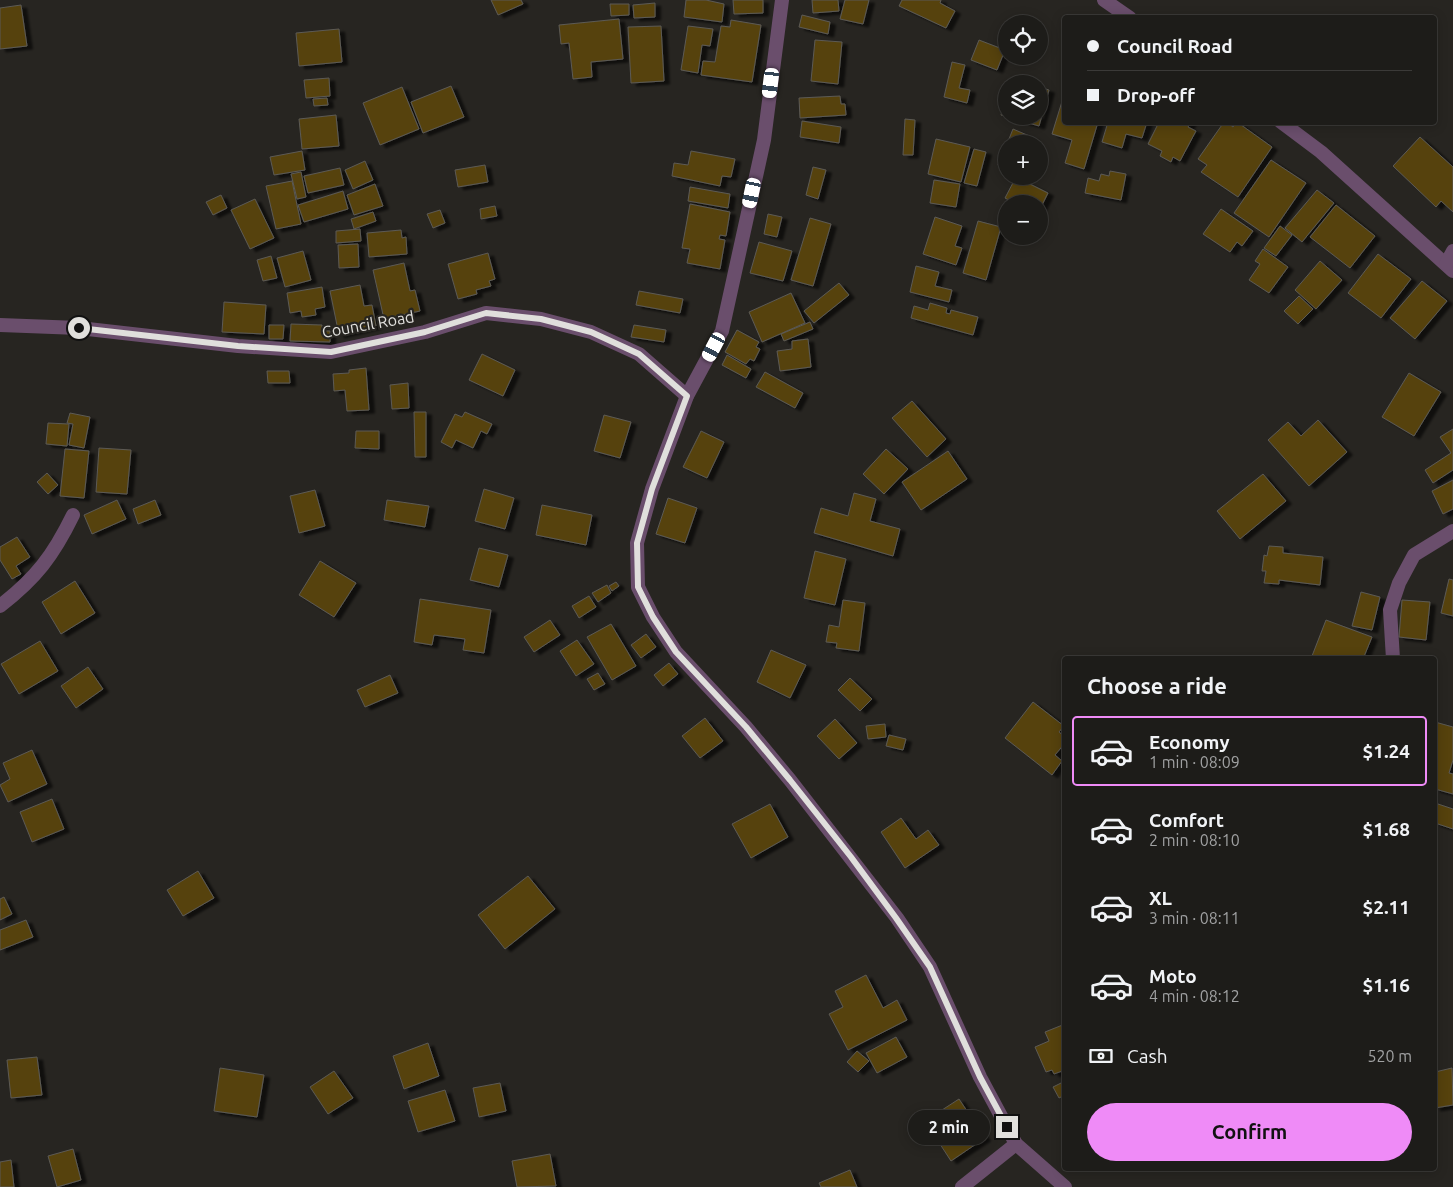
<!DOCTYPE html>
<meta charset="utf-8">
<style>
body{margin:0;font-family:Ubuntu,sans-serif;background:#2a2926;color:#f1f3f6;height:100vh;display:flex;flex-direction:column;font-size:19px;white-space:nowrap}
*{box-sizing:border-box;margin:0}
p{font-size:16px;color:#a0a1a2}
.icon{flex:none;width:28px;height:28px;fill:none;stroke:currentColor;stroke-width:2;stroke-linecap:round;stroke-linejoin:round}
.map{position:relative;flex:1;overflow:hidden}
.side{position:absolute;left:1062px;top:656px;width:375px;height:515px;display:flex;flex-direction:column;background:#1d1c19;border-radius:5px;box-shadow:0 2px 12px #0003,0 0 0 1px #3b3a38}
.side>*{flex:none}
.guide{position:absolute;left:1062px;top:15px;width:375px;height:110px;border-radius:5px;box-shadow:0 2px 12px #0003,0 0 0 1px #3b3a38;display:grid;align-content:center;height:110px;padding:0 25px;background:#1d1c19}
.buttons{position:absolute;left:998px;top:15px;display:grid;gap:10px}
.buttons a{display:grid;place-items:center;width:50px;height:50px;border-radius:50%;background:#1d1c19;box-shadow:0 2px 12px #0003,0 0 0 1px #3b3a38;font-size:25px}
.end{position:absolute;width:22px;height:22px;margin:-11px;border:6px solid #e0dfdc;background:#111;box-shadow:0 0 0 2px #111}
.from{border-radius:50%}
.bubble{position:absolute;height:35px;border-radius:18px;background:#1d1c19;box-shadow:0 2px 12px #0003,0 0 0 1px #3b3a38;font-size:16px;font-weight:700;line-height:35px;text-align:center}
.car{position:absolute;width:15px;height:30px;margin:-15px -8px;border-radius:6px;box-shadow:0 0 4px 1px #0007;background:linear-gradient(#fff 24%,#345 0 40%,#fff 0 76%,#345 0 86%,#fff 0)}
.guide b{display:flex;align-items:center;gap:18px;height:48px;font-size:19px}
.guide b+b{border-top:1px solid #3b3a38}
.guide i{width:12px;height:12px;background:#f1f3f6}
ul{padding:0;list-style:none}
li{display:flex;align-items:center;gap:15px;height:70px;margin:0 10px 8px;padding:0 15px;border:2px solid transparent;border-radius:5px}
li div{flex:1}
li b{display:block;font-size:19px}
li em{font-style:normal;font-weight:700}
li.selected{border-color:#ef8bf7}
li>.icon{width:45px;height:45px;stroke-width:1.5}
h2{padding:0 25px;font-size:22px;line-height:60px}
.pay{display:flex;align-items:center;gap:12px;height:55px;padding:0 25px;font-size:19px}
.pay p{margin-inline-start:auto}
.action{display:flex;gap:10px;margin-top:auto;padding:10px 25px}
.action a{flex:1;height:58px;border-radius:30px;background:#ef8bf7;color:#111;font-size:20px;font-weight:700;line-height:58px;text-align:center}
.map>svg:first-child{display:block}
.building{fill:#57430f;stroke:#5c5a55;filter:url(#shadow)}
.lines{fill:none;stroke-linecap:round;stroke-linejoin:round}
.minor{stroke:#6a4e6c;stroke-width:14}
.route{stroke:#e0dfdc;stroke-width:6}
.labels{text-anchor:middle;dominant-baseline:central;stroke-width:4.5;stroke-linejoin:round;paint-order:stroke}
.street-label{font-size:16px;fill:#e0dfdc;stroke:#272521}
</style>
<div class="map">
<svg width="1453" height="1187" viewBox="0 0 1453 1187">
<defs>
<filter id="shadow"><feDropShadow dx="5.5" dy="3" stdDeviation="1" flood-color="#0009"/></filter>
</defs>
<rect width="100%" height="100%" fill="#272521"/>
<g class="building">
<path d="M491,0h30l2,4 -25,11z"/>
<path d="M686,0h20l18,4 -2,18 -38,-5z"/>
<path d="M733,0h30v13l-29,1z"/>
<path d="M812,0h26l1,11 -26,2z"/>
<path d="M845,0h24l-6,24 -23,-5z"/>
<path d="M902,0h39l-1,3 15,8 -9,17 -47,-22z"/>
<path d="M655,3v14l-21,1 -1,-13z"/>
<path d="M610,4h19v11l-18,1z"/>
<path d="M21,5l6,41 -27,3v-41z"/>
<path d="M802,15l28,7 -2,12 -29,-7z"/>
<path d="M619,19l4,40 -32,3 1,15 -19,2 -4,-36 -8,1 -2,-19z"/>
<path d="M731,20l30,5 -9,57 -51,-7 2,-14 12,1 6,-36 9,1z"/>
<path d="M661,26l3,55 -33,2 -3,-56z"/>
<path d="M688,26l25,3 -3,17 -8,-1 -4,28 -17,-3z"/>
<path d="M339,29l3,33 -43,4 -3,-33z"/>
<path d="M815,40l27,2 -4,42 -27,-3z"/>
<path d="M979,40l26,10 -8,20 -26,-10z"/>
<path d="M952,62l13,3 -6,23 11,2 -3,13 -23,-6z"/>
<path d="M329,78l1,18 -24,2 -2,-18z"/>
<path d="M1012,79l16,5h-17z"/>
<path d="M451,86l13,31 -41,16 -12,-31z"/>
<path d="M402,87l17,42 -39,16 -17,-42z"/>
<path d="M1039,87l10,3 -10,36 -38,-11 5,-16v17h33z"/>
<path d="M1064,95l1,27h33l-14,47 -19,-6 7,-23 -20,-6z"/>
<path d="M840,96l1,8h4l1,11 -46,3 -1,-20z"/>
<path d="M327,98l1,7 -14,1 -1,-7z"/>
<path d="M336,115l3,31 -37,3 -3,-30z"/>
<path d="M905,119l10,1 -2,35h-10z"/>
<path d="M802,121l39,6 -2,16 -39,-6z"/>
<path d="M1108,122h39l-5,16 -16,-4 -4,14 -20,-6z"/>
<path d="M1159,122h32l-3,5 8,4 -16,30 -7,-4 -2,5 -11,-6 2,-5 -14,-7z"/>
<path d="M1224,122h3l6,5 4,-5 35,25 -34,50 -37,-25 6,-7 -9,-6z"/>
<path d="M1013,129l21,9 -3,6h-24z"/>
<path d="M1420,137l33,30v45l-12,-11 -5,6 -43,-41z"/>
<path d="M936,139l34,8 -9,35 -33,-8z"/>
<path d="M1006,145v23l-8,-3z"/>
<path d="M974,149l12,3 -9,34 -13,-3z"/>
<path d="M302,151l3,19 -31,5 -4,-18z"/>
<path d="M691,151l44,8 -4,18 -9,-1 -2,10 -48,-10 2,-13 14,2z"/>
<path d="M1271,160l35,23 -37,54 -35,-24z"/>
<path d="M365,161l8,19 -20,9 -8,-19z"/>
<path d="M485,165l3,17 -30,5 -3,-17z"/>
<path d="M813,167l13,3 -8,29 -12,-4z"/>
<path d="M340,168l4,17 -36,8 -4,-17z"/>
<path d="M1110,171l16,3 -5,26 -36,-7 3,-15 11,3 2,-7 8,2z"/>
<path d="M301,172l5,25 -9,2 -6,-25z"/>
<path d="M1016,177l32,16 -9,18v-7h-23l-11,-6z"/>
<path d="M934,180l26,4 -4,23 -26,-4z"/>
<path d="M292,181l9,43 -25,5 -10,-43z"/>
<path d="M375,184l8,22 -29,9 -7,-20z"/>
<path d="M690,187l40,7 -2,14 -40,-7z"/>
<path d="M1317,190l17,13 -32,39 -17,-14z"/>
<path d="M343,191l5,18 -44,13 -6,-17z"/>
<path d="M221,195l6,13 -14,7 -7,-13z"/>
<path d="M255,199l19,39 -24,11 -19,-39z"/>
<path d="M690,204l40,8 -4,24 -6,-1 -1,4 6,1 -5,29 -33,-6 3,-14 -8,-1z"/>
<path d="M1336,205l39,31 -25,32 -40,-31z"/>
<path d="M495,206l2,10 -16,3 -1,-10z"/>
<path d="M1221,209l32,22 -11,15 -5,-4 -7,10 -27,-18z"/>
<path d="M440,210l5,13 -12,5 -6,-14z"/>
<path d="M373,212l3,9 -22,8 -3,-10z"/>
<path d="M768,214l14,3 -5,20 -13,-3z"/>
<path d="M935,217l27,9 -7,20 7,2 -6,17 -33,-11z"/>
<path d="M810,218l21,6 -18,62 -22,-6z"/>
<path d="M978,221l23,6 -15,53 -23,-7z"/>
<path d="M1280,226l12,9 -16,21 -12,-8z"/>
<path d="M360,229l1,12 -25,2v-12z"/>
<path d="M401,230l1,8 4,-1 1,17 -38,3 -2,-24z"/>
<path d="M759,242l33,9 -9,30 -33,-8z"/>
<path d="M358,244l1,23 -20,1 -1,-23z"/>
<path d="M1263,249l25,18 -19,26 -20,-13 11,-16 -5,-3z"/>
<path d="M303,251l8,29 -26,7 -8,-29z"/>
<path d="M488,253l7,26 -6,2 2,5 -15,4 1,4 -19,5 -10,-35z"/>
<path d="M1378,254l33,25 -30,39 -33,-25z"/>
<path d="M271,256l6,22 -14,3 -6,-21z"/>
<path d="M1320,261l22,19 -26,29 -21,-19z"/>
<path d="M404,263l6,28 5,-1 5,21 -36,8 -11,-49z"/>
<path d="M916,266l23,6 -4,14 17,4 -3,12 -39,-10z"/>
<path d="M1422,281l25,20 -32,38 -25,-21z"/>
<path d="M839,283l10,12 -35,28 -10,-12z"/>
<path d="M360,285l4,21 8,-1 4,21 -37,9 -9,-44z"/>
<path d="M322,287l3,20 -10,2 1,6 -14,2 -1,-6 -11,2 -3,-20z"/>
<path d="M639,291l44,8 -3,14 -44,-8z"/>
<path d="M791,293l14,30 -43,19 -13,-30z"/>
<path d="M1299,296l14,13 -15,15 -14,-13z"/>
<path d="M224,302l42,3 -2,29 -42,-2z"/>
<path d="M930,303l17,5 -1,5 4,1 1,-4 27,7 -5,18 -62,-17 3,-12 14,4z"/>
<path d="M810,322l3,7 -29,12 -3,-7z"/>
<path d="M291,324l31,1v6h8v11l-40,-1z"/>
<path d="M269,325h15l-1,14h-14z"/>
<path d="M634,325l32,5 -2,12 -33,-5z"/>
<path d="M737,330l22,12 -3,5 4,2 -6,12 -4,-2 -4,5 -21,-12z"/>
<path d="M808,339l3,28 -31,4 -3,-20 15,-2v-8z"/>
<path d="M482,354l33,16 -12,26 -34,-16z"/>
<path d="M727,355l24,14 -5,9 -24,-13z"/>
<path d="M366,368l3,42 -22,1 -2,-21 -11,1 -1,-17 16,-1v-3z"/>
<path d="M267,371h22l1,12h-22z"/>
<path d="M765,372l38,21 -8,15 -39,-21z"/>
<path d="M1409,373l32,19 -27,44 -32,-19z"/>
<path d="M408,383l1,25 -17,1 -2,-24z"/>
<path d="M912,401l34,38 -19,18 -35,-39z"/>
<path d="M414,412h12v45h-11z"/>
<path d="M465,412l27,12 -5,10 -6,-3 -8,17 -17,-8 -4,8 -11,-6 14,-28 7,3z"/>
<path d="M70,413l20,4 -6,31 -15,-3 4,-21 -6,-1z"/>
<path d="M604,415l27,7 -11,36 -26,-7z"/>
<path d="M1318,420l29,32 -38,34 -41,-46 20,-18 13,14z"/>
<path d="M48,423l21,1 -2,22 -21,-2z"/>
<path d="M1453,429v41l-20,13 -8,-13 26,-17 -11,-16z"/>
<path d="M356,431h23v18l-24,-1z"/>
<path d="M701,431l23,11 -17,36 -24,-11z"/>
<path d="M99,448l32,2 -4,44 -31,-2z"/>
<path d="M65,449l24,2 -5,47 -24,-2z"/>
<path d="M886,449l22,20 -24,25 -21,-20z"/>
<path d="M948,451l19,28 -46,31 -19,-28z"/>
<path d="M47,473l11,12 -10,9 -11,-12z"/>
<path d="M1263,474l23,27 -46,38 -23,-28z"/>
<path d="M1453,480v29l-10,5 -11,-23z"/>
<path d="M484,489l30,9 -9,31 -30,-8z"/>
<path d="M315,490l10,36 -26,7 -9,-37z"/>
<path d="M854,493l22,6 -6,22 30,8 -7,27 -79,-23 7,-25 27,8z"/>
<path d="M668,498l29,10 -12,35 -29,-9z"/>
<path d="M117,500l9,19 -34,15 -8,-19z"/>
<path d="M155,500l6,15 -23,9 -5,-15z"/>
<path d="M387,500l42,6 -4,21 -41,-7z"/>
<path d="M542,505l50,10 -6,30 -50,-10z"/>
<path d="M17,537l13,20 -14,9 5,8 -9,5 -12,-19v-13z"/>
<path d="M1269,546l14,1v6l40,4 -3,28 -41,-5v4l-15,-1 2,-12h-4l2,-16 3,1z"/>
<path d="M479,548l29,7 -9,32 -29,-7z"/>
<path d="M815,551l31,8 -11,46 -31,-7z"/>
<path d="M320,561l36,22 -22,34 -35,-22z"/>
<path d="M1449,579l4,1v36l-12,-3z"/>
<path d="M75,581l20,32 -34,21 -19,-32z"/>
<path d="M616,582l3,4 -7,5 -3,-5z"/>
<path d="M607,585l4,8 -13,9 -6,-9z"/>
<path d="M1361,592l19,5 -8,33 -20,-4z"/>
<path d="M589,596l7,11 -17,11 -7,-12z"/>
<path d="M420,599l71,11 -7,43 -21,-3 2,-11 -31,-4 -2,10 -18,-3z"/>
<path d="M843,600l22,3 -6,48 -23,-3 1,-5 -11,-1 3,-17 10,2z"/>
<path d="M1402,600l28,2 -4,38 -27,-3z"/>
<path d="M550,620l10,15 -26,17 -10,-15z"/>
<path d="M1326,620l46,17 -9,22h-45l-6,-3z"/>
<path d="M611,624l25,42 -24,14 -25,-43z"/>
<path d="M646,634l10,13 -15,11 -10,-13z"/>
<path d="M577,640l17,24 -18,12 -16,-25z"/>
<path d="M40,641l18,30 -39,23 -18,-30z"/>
<path d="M771,650l35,15 -16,33 -33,-16z"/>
<path d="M669,663l9,11 -15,12 -9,-11z"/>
<path d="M88,667l15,22 -27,19 -15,-22z"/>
<path d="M598,673l7,11 -11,6 -7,-11z"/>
<path d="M390,675l8,18 -33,14 -8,-17z"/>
<path d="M850,678l22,21 -12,12 -22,-21z"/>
<path d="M1033,702l31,24 -5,6 6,5v6l-10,12 7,6 -10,14 -47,-37z"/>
<path d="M705,718l18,23 -23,17 -18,-22z"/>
<path d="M835,719l22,24 -18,16 -22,-23z"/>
<path d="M1435,722l18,5v33l-4,13 4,1v20l-18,-5z"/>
<path d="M885,724l1,13 -18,2 -2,-13z"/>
<path d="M889,735l17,4 -3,11 -17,-4z"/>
<path d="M32,750l15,34 -39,18 -8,-17 10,-6 -7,-16z"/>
<path d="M52,799l12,30 -32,13 -12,-30z"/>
<path d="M1435,803l18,6v20l-18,-6z"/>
<path d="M770,804l18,33 -37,21 -19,-34z"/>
<path d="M901,818l15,21 12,-9 11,15 -34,23 -24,-36z"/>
<path d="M198,871l16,27 -31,18 -16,-26z"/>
<path d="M528,876l27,33 -50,40 -27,-34z"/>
<path d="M4,897l8,17 -12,6v-21z"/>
<path d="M26,920l7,17 -33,13v-20z"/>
<path d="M866,975l17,33 14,-8 10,20 -59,30 -19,-36 14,-7 -8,-16z"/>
<path d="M1065,1024v46l-11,4 -2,-4 -6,2 -11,-25 14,-6 -4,-9z"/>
<path d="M896,1037l11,20 -30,16 -11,-20z"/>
<path d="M428,1043l11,33 -35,13 -11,-33z"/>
<path d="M857,1051l12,10 -11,11 -11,-10z"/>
<path d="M37,1057l5,38 -31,3 -4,-38z"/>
<path d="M220,1068l44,7 -7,42 -43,-6z"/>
<path d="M1452,1068l1,37 -18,3v-36z"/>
<path d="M334,1071l19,27 -25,16 -18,-27z"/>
<path d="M1065,1081v14l-6,3 -6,-11z"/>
<path d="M500,1083l6,28 -27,6 -6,-29z"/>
<path d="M445,1090l10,31 -37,11 -10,-31z"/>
<path d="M959,1099l26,39 -34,23 -26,-40z"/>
<path d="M73,1149l8,31 -24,7 -9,-31z"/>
<path d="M550,1154l6,32 -39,1 -5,-26z"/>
<path d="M11,1160l3,27h-14v-25z"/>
<path d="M850,1170l7,17h-36l-2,-4z"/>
</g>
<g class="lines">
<g class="minor">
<path d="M782,0l-18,140 -42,191 -35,65 -35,93 -15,54 1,44 15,30 23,35 70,75 44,53 107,138 33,49 50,110 36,67 49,43"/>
<path d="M1104,0l26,18"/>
<path d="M1281,122l40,30 132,119"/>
<path d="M1446,264l7,-13"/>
<path d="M0,325l79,3 159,18 93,6 94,-20 61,-19 55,6 50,13 48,22 48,42"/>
<path d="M0,606c36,-28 53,-50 73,-91"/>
<path d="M1393,659l-3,-49 9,-27 15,-28 39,-24"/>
<path d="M962,1187l54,-43"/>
</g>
</g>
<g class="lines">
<path class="route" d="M79,328l159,18 93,6 94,-20 61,-19 55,6 50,13 48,22 48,42 -35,93 -15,54 1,44 15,30 23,35 70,75 44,53 61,77 45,61 34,49 50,110 27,50"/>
</g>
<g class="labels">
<g class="street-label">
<text transform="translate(368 324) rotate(-10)">Council Road</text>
</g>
</g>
</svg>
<div class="buttons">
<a><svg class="icon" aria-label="locate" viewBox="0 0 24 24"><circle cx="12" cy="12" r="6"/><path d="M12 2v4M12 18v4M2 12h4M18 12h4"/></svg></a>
<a><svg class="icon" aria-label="layers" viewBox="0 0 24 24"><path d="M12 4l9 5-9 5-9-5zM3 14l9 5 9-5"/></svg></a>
<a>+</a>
<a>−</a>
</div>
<i class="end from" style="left:79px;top:328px"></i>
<i class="end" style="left:1007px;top:1127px"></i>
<div class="bubble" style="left:908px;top:1110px;width:82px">2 min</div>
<i class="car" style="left:771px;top:83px;rotate:187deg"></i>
<i class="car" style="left:752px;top:193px;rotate:192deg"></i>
<i class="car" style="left:714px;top:347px;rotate:208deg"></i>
<div class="guide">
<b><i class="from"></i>Council Road</b>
<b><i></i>Drop-off</b>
</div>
<section class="side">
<h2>Choose a ride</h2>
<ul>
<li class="selected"><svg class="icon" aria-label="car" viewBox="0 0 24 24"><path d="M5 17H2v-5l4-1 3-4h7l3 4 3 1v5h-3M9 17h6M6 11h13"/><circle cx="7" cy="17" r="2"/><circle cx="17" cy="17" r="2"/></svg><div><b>Economy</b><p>1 min · 08:09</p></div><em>$1.24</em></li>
<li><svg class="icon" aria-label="car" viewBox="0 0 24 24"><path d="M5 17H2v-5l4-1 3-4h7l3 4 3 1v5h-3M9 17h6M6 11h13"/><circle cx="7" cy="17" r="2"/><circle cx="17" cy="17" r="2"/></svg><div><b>Comfort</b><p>2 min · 08:10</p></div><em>$1.68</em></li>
<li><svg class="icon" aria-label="car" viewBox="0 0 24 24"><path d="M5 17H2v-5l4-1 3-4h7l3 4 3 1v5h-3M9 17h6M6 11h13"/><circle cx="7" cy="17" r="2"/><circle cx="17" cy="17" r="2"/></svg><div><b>XL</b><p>3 min · 08:11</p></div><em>$2.11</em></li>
<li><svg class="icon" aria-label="car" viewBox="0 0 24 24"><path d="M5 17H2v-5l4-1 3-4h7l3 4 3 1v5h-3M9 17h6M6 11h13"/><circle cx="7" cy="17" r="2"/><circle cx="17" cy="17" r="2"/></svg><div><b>Moto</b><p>4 min · 08:12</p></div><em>$1.16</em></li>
</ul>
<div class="pay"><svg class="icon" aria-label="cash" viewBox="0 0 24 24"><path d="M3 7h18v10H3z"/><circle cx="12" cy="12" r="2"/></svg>Cash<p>520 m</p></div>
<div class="action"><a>Confirm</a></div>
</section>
</div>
